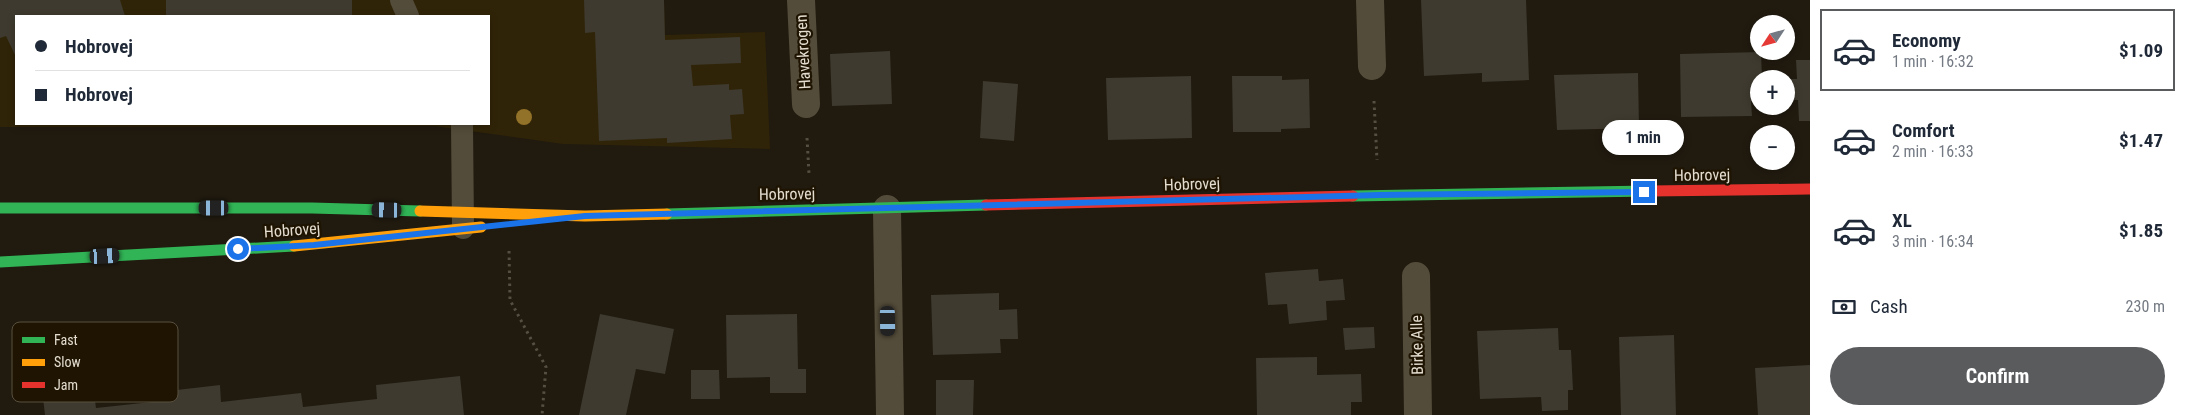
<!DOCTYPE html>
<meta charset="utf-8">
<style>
body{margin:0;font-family:"Roboto Condensed",sans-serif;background:#f6f6f7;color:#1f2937;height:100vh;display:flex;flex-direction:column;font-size:19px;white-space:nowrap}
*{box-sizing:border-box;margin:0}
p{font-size:16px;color:#747a83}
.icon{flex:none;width:28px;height:28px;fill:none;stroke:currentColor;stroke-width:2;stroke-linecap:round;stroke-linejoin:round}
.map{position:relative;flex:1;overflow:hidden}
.details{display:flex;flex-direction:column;background:#fff;width:375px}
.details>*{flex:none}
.banner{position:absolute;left:15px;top:15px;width:475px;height:110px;border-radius:0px;box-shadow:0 2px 8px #0003;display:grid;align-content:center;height:110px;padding:0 20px;background:#fff}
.needle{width:32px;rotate:234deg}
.buttons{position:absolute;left:1750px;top:15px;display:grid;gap:10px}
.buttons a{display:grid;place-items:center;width:45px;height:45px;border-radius:50%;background:#fff;box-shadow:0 2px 8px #0003;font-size:25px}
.end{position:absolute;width:22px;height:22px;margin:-11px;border:6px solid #1a73e8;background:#fff;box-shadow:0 0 0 2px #fff}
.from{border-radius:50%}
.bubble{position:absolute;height:35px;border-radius:18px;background:#fff;box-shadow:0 2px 8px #0003;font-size:16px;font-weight:700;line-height:35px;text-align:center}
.car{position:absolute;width:15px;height:30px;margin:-15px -8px;border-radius:6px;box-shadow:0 0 4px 1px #0007;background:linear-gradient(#222 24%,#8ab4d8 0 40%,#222 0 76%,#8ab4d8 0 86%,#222 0)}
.banner b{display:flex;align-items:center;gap:18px;height:48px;font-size:19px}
.banner b+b{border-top:1px solid #e0e1e3}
.banner i{width:12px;height:12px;background:#1f2937}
ul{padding:9px 0 0;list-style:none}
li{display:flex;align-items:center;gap:15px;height:82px;margin:0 10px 8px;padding:0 10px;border:2px solid transparent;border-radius:0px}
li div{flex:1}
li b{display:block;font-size:19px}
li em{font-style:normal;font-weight:700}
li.active{border-color:#595b5d}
li>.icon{width:45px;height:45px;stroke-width:1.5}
.pay{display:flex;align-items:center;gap:12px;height:55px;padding:0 20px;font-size:19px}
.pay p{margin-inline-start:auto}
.button{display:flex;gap:10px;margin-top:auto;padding:10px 20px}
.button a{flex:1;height:58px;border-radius:30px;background:#595b5d;color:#fff;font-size:20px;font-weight:700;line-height:58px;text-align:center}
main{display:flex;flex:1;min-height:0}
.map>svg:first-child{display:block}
.built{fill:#302408;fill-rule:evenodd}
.building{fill:#3e3a2f}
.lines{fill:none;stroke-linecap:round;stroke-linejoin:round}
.path{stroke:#554f41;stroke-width:3;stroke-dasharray:2.5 4;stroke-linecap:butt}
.lane{stroke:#544c3a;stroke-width:22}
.street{stroke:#544c3a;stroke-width:28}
.fast{stroke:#30b455;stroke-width:11}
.slow{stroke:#ff9f0a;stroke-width:11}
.jam{stroke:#e5322d;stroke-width:11}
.tree{fill:#927128}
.route{stroke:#1a73e8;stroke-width:6}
.labels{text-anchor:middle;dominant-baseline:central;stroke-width:4.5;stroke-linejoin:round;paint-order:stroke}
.street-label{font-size:16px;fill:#e3dccf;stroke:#1e1401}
.key{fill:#1e1401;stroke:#59503f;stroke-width:1}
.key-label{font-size:14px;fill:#e3dccf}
</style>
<main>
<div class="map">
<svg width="1810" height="415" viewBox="0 0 1810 415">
<rect width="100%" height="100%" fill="#201a0f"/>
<path class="built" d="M0,0h664l1,35 100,-3 5,117 -207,-5 -129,-18 -434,1zM16,16h473v108h-473z"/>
<g class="building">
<path d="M0,0h120l5,16h-109v41l-10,-21 -6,2z"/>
<rect x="166" y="0" width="186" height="16"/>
<path d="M584,0h80l1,40 75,-3 1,26 -50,2 2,21 36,-2v6l13,-1 2,25 -14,1 2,24 -65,4v-5l-68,3 -4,-109 -10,1z"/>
<path d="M1421,0h105l3,80 -47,2v-9l-58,3z"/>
<path d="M890,51l2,53 -60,2 -2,-52z"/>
<path d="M1761,52l1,27h-3v22h-8l1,15 -71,1 -1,-63z"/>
<path d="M1796,60h14v61h-11l-1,-21h-9v-21h8z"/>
<path d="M1638,73l1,55 -82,2 -3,-55z"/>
<path d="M1191,76l1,62 -84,2 -2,-62z"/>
<path d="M1232,76h50v4l27,-1 1,49 -29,1v3h-48z"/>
<path d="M983,81l35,3 -4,57 -34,-3z"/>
<path d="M1318,269l1,12 24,-2 2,21 -19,1 1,19 -38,4 -2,-20 -19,1 -3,-32z"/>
<path d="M999,293v17l18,-1 1,30h-18l1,14 -68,2 -2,-60z"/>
<path d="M600,314l74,15 -9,45 -29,-5 -10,46h-47z"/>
<path d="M797,314l1,55h8v24h-36v-16l-43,1 -1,-63z"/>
<path d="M1374,327l1,21 -30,2 -2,-22z"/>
<path d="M1558,328l1,22h12l2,40h-5v20l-26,1 -1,-14 -61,2 -3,-68z"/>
<path d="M1674,335l2,80h-55l-2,-78z"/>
<path d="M1317,357v18l44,-1 1,28h-11v13h-94l-1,-57z"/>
<path d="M1810,365v50h-52l-3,-47z"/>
<path d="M691,370h28l1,29h-29z"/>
<path d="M460,376l4,39h-419l-2,-17 51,-5 2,15 74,-8 -2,-9 52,-6 1,17 80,-9 2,14 74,-8 -1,-14z"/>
<path d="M936,380h38l-1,35h-37z"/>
</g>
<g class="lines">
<g class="path">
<path d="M1374,101l3,59"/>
<path d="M807,138l2,36"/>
<path d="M509,251l1,49 36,67 -4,48"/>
</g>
<g class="lane">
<path d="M401,0l7,16"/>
<path d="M462,124l1,104"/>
</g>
<g class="street">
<path d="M801,0l5,104"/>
<path d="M1370,0l2,66"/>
<path d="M887,209l3,206"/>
<path d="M1416,276l2,139"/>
</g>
<g class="fast">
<path d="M1353,196l297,-5"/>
<path d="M0,208h312l108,3"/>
<path d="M667,214l319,-9"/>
<path d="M0,262l294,-16"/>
</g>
<g class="slow">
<path d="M420,211l165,5 82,-2"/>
<path d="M294,246l187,-19"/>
</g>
<g class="jam">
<path d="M1650,191l160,-2"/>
<path d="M986,205l367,-9"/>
</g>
</g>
<circle class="tree" cx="524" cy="117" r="8"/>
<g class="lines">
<path class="route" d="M238,249l76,-4 271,-29 795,-21 264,-3"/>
</g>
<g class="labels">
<g class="street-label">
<text transform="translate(803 52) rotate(-93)">Havekrogen</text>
<text transform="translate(1702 175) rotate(-1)">Hobrovej</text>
<text transform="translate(1192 184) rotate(-2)">Hobrovej</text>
<text transform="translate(787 194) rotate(-1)">Hobrovej</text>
<text transform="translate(292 230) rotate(-4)">Hobrovej</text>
<text transform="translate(1417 345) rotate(-91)">Birke Alle</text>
</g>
</g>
<rect x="12" y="322" width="166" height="80" rx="8" class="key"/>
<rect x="22" y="337" width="23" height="6" fill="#30b455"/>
<rect x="22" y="359" width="23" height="7" fill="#ff9f0a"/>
<rect x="22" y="382" width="23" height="6" fill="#e5322d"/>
<g class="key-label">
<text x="54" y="345">Fast</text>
<text x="54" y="367">Slow</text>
<text x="54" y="390">Jam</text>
</g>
</svg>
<div class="buttons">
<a><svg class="needle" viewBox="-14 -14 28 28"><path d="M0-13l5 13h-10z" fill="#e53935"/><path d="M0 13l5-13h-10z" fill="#747a83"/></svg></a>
<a>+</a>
<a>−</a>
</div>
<i class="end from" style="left:238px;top:249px"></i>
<i class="end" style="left:1644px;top:192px"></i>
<div class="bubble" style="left:1602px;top:120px;width:82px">1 min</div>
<i class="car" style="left:214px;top:208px;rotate:270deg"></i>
<i class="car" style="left:387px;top:210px;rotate:271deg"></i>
<i class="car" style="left:105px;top:256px;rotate:87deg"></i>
<i class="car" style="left:888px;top:321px;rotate:179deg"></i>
<div class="banner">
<b><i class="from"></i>Hobrovej</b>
<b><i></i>Hobrovej</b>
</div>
</div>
<section class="details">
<ul>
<li class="active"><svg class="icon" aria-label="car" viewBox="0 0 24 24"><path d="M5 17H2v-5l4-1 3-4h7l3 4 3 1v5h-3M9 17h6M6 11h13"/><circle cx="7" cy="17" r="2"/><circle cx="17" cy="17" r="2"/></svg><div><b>Economy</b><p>1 min · 16:32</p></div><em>$1.09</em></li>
<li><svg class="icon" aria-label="car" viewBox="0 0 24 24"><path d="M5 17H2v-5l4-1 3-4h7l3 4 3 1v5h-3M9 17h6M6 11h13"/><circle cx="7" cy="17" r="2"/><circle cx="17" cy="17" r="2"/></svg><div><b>Comfort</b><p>2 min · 16:33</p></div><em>$1.47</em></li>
<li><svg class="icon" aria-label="car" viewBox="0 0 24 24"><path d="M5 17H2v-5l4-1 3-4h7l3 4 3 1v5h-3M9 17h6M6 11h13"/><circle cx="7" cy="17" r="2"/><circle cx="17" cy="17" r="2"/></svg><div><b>XL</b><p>3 min · 16:34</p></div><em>$1.85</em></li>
</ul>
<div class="pay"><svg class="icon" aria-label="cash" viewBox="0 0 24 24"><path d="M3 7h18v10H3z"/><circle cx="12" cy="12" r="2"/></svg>Cash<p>230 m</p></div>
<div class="button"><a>Confirm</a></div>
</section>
</main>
